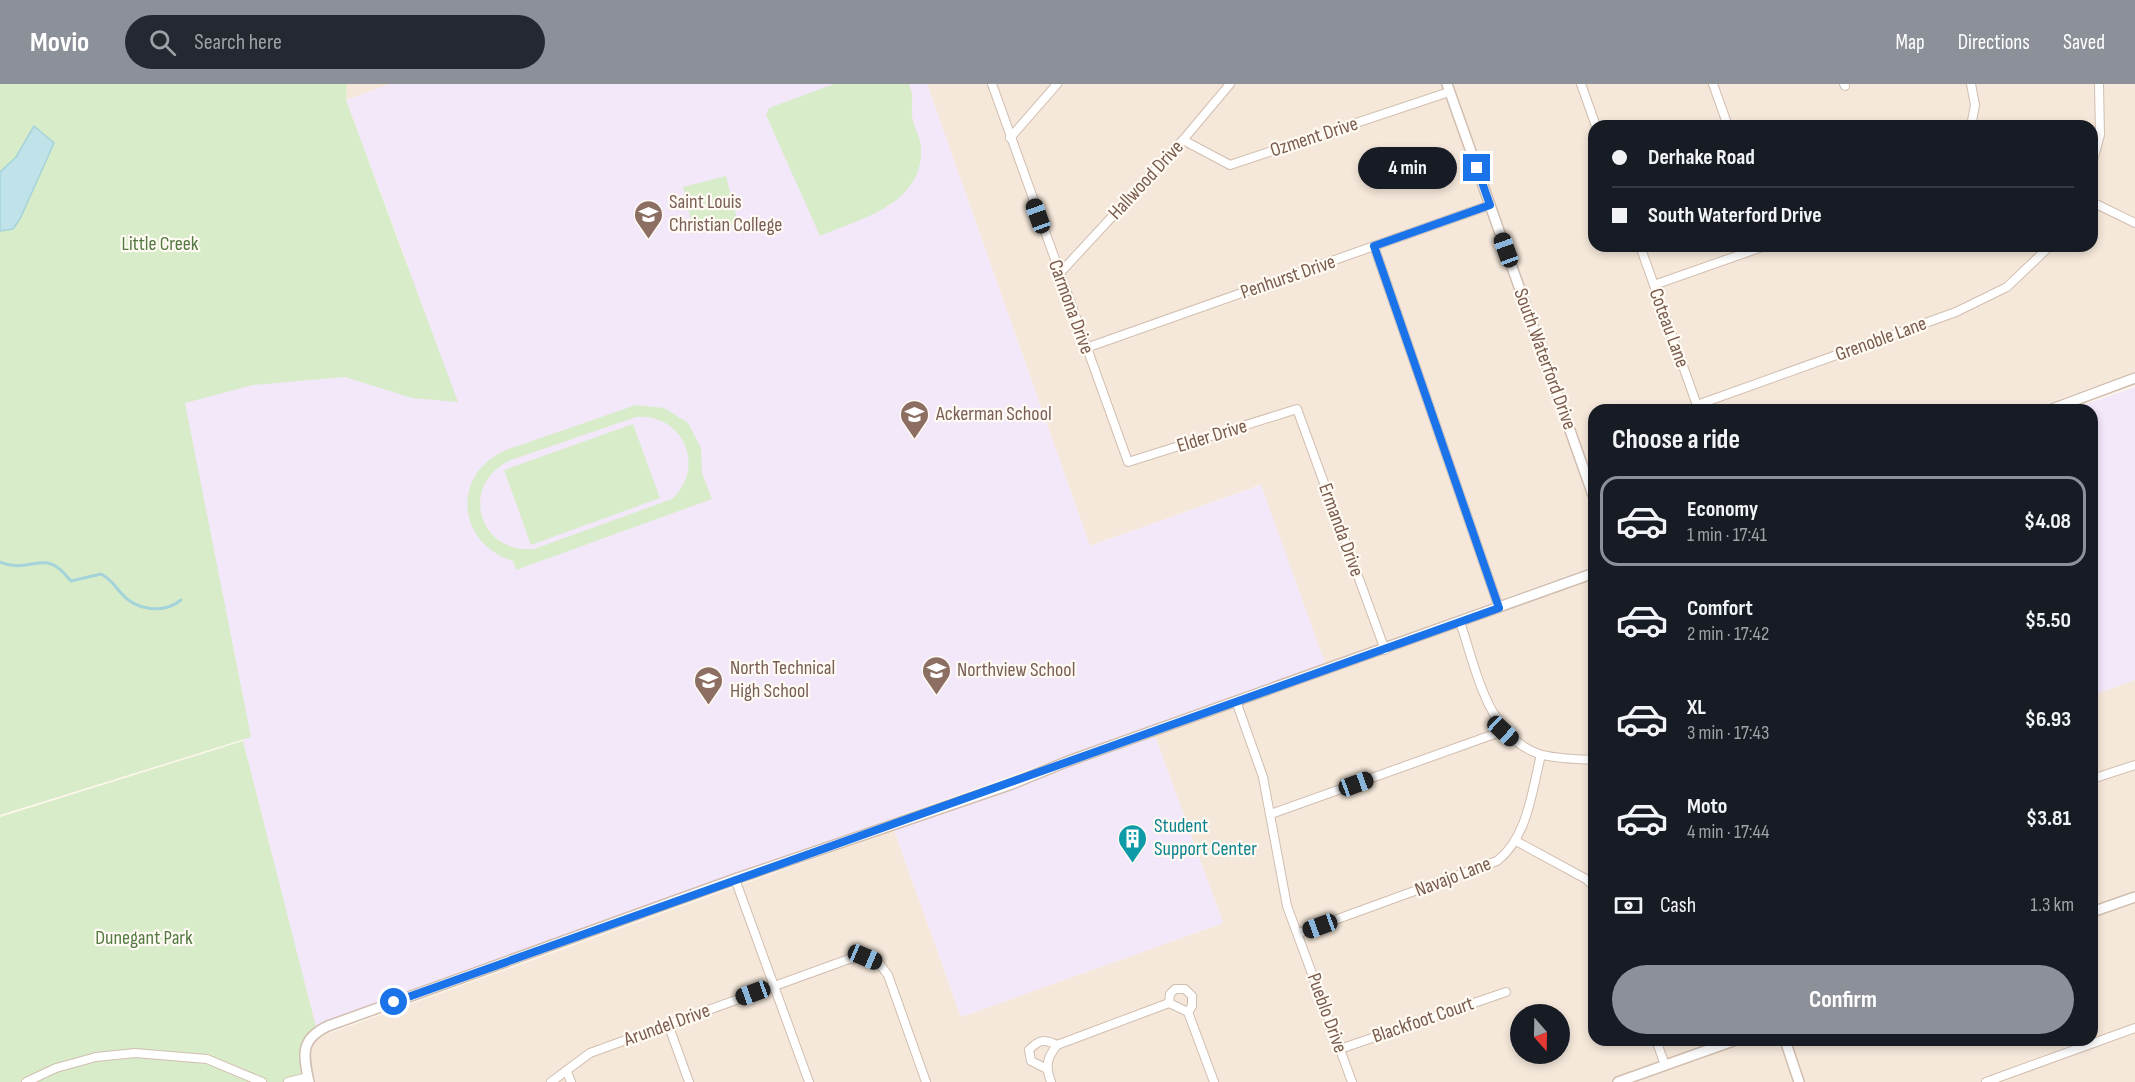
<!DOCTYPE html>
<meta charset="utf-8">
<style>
body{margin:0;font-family:"Sofia Sans Condensed",sans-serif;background:#242831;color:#f1f3f6;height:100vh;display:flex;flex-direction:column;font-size:22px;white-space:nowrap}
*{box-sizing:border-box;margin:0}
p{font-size:20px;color:#9ea1a6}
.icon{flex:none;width:33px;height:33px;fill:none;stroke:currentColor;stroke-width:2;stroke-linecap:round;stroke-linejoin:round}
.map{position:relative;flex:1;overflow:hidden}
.details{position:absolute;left:1588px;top:320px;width:510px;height:642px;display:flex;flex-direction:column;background:#171b24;border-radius:18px;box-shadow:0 3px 9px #0003}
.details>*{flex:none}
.banner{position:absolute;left:1588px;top:36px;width:510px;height:132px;border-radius:18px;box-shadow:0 3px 9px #0003;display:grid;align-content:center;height:132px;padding:0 24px;background:#171b24}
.needle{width:39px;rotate:160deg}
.buttons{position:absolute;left:1510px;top:920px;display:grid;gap:12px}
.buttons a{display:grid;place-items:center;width:60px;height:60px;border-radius:50%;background:#171b24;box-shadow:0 3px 9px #0003;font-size:30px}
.end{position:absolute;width:27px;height:27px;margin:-14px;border:8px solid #1a73e8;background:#fff;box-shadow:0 0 0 3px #fff}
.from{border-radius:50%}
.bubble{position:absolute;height:42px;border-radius:21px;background:#171b24;box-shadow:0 3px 9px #0003;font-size:20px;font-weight:700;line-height:42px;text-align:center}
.car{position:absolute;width:18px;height:36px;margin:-18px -9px;border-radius:8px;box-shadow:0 0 4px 2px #0007;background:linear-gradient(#222 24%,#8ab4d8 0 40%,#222 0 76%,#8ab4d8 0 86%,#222 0)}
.banner b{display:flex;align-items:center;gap:21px;height:57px;font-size:22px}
.banner b+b{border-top:2px solid #363941}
.banner i{width:15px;height:15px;background:#f1f3f6}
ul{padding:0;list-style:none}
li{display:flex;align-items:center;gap:18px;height:90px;margin:0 12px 9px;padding:0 12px;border:3px solid transparent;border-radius:18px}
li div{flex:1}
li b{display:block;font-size:22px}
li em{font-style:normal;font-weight:700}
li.on{border-color:#8c9099}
li>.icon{width:54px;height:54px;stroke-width:1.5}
h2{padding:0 24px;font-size:27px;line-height:72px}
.pay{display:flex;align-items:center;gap:15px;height:66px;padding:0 24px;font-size:22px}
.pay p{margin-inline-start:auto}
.primary-button{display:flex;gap:12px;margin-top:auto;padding:12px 24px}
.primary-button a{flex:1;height:69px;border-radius:36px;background:#8c9099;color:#fff;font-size:24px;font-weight:700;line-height:69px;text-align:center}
header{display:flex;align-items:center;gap:36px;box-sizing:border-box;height:84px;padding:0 30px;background:#8c9099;color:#fff}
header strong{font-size:28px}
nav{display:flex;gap:33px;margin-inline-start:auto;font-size:21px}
.search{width:420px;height:54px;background:#242831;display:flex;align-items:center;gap:15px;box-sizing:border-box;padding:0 21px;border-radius:33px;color:#9ea1a6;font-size:22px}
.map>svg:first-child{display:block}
.residential{fill:#f5e8da;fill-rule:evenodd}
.education{fill:#f3e8fa}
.green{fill:#d8ecc9;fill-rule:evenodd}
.water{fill:#bfe3e8;stroke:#a5d3da;stroke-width:1.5}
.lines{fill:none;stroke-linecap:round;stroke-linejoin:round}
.stream{stroke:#a5d3da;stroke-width:3}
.minor-casing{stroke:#d1beb0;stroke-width:10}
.tertiary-casing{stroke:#d1beb0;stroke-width:12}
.minor{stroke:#fff;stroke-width:8}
.tertiary{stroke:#fff;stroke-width:9}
.route{stroke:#1a73e8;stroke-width:8}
.labels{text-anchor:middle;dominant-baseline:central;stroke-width:4.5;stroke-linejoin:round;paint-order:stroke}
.street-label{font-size:20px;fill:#7a5c4d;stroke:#fffaf3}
.education-label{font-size:20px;fill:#785e54;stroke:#fffaf3;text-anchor:start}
.park-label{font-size:20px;fill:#537a41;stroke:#fffaf3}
.culture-label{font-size:20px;fill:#0d838f;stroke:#fffaf3;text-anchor:start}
</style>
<header>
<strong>Movio</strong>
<div class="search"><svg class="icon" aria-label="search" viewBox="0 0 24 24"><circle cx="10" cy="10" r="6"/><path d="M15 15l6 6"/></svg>Search here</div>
<nav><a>Map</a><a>Directions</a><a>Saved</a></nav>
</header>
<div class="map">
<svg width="2135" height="998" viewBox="0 0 2135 998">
<rect width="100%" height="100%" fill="#fdf6ec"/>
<g class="residential">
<path d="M347,0h43l-44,16z"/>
<path d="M927,0h1208v288l-104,37 -437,1v156l-269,97 -65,-178 -170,61zM1594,42h498v120h-498z"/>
<path d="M1594,495v461h498l1,-345 42,-15v402h-1821l-5,-32 10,-13 575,-207 67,187 262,-94 -68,-187zM1521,930h39v39h-39z"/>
</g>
<g class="education">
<path d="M390,0h537l163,462 171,-61 64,178 -996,358 -26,16 12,-10 -72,-286 -75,-357 240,-118 -62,-166z"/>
<path d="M2135,303v293l-42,15 -1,-285 -21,-1z"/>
<path d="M1155,652l68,187 -262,94 -67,-187z"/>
</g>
<g class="green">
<path d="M0,0h347l-1,16 112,302 -46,-4 -67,-21 -92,8 -68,18 66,334 -251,78z"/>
<path d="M834,0h75c6,16 2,17 3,31 1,11 8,21 9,31 4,58 -59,72 -101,90l-54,-121 3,-7z"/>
<path d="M726,92l12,47 -44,11 -11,-47z"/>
<path d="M636,321l28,3 24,15 13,25 1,25 10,26 -196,71 -3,-9c-57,-18 -62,-87 -7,-111zM636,333c47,-4 71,50 36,82l-138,50c-57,5 -75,-66 -23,-89z"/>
<path d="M633,340l27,74 -129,47 -27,-75z"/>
<path d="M243,657l73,286c-22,17 -17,30 -13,55h-303v-265z"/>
</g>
<path class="water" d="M34,42l20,17 -34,76 -7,10 -13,2v-59l16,-15z"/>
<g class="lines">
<path class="stream" d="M0,478c25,11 40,-7 57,5 6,4 10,10 14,14l30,-7c10,5 13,11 20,19 15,18 43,21 60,7"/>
<defs>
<g id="minor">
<path d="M992,0l136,378 169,-53 88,241"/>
<path d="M1581,0l15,42"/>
<path d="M1713,0l15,42"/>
<path d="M1844,0l1,2"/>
<path d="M1971,42l4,-21 -4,-21"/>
<path d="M1010,54l47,-54"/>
<path d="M1183,56l47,25 219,-73"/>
<path d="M2092,80l8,-29 -1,-51"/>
<path d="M2092,118l43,21"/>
<path d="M1374,162l125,362"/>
<path d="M1640,162l58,162"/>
<path d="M1059,190l124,-134 47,-56"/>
<path d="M1654,201l111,-39"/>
<path d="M1086,264l404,-143"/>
<path d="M1697,321l259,-93 51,-25 43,-41"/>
<path d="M1460,538c16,46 27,114 79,132 17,5 37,5 55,6"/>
<path d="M1236,617l27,76 24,129 65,176"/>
<path d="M2092,695l43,-14"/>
<path d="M1271,730l232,-83"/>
<path d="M1516,757l70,38 8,8"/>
<path d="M735,795l74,203"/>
<path d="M1299,849l198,-72c31,-24 35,-71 44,-106"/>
<path d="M1169,919l1,-9 5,-5h10l7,7v10l-4,6"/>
<path d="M668,940l21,58"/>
<path d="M1656,956l9,25"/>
<path d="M1340,965l166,-57"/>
<path d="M1047,985l-16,-8 -2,-11c10,-11 16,-11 28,-5"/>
<path d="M567,988l4,10"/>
<path d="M26,998l30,-14 40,-11 39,-4 72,6 55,23"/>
<path d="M288,998l20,-5"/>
<path d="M551,998l39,-29 259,-94 16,-2 13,5 10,13 38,107"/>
<path d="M1051,998c-6,-17 -4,-24 6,-37l112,-42 19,9 26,70"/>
<path d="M1986,998l149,-54"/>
</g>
<g id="tertiary">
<path d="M1447,0l147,414"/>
<path d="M2049,326l86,-32"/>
<path d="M2092,828l43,-15"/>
<path d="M1785,956l14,42"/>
<path d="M309,998c-6,-28 -9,-43 19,-56l407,-147 277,-95 54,-22 528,-189"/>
<path d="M1618,998l118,-42"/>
</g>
</defs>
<use href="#minor" class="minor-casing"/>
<use href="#tertiary" class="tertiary-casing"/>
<use href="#minor" class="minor"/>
<use href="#tertiary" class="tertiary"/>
</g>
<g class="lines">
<path class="route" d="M394,918l1105,-394 -125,-362 116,-41 -13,-37"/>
</g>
<defs>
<symbol id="university-pin" viewBox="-11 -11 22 30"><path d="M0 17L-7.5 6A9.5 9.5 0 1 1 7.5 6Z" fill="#8d6e63" stroke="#fffaf3"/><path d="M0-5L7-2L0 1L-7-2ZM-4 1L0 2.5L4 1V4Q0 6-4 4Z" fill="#fff"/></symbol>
<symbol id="school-pin" viewBox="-11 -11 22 30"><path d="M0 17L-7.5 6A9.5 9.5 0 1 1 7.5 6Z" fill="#8d6e63" stroke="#fffaf3"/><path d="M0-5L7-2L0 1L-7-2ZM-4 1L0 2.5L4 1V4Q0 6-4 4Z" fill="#fff"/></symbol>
<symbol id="building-pin" viewBox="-11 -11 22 30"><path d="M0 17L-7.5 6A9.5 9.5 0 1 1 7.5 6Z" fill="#0f9aa8" stroke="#fffaf3"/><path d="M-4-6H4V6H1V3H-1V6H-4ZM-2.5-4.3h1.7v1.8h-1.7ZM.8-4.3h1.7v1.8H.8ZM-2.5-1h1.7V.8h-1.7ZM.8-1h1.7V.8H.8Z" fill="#fff"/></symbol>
</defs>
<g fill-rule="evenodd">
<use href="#university-pin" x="632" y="114" width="33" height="45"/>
<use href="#school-pin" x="898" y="314" width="33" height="45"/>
<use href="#school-pin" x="920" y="570" width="33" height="45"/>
<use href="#school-pin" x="692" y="580" width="33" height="45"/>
<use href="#building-pin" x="1116" y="738" width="33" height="45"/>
</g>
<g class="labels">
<g class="street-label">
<text transform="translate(1314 53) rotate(-18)">Ozment Drive</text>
<text transform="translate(1146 96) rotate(-47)">Hallwood Drive</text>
<text transform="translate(1288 193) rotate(-19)">Penhurst Drive</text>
<text transform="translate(1071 223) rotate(70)">Carmona Drive</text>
<text transform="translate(1669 244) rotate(70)">Coteau Lane</text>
<text transform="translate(1881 255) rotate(-20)">Grenoble Lane</text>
<text transform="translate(1545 275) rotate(70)">South Waterford Drive</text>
<text transform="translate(1212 352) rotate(-17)">Elder Drive</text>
<text transform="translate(1341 446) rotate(70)">Ermanda Drive</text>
<text transform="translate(1453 793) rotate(-21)">Navajo Lane</text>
<text transform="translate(1327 929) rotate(70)">Pueblo Drive</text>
<text transform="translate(1423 936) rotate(-19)">Blackfoot Court</text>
<text transform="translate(667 941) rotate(-20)">Arundel Drive</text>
</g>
<g class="education-label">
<text x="669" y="118">Saint Louis<tspan x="669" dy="23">Christian College</tspan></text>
<text x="936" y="330">Ackerman School</text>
<text x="730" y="584">North Technical<tspan x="730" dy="23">High School</tspan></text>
<text x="957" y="586">Northview School</text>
</g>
<g class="park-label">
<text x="160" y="160">Little Creek</text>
<text x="144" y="854">Dunegant Park</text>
</g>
<g class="culture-label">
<text x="1154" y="742">Student<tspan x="1154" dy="23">Support Center</tspan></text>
</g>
</g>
</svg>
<div class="buttons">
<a><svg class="needle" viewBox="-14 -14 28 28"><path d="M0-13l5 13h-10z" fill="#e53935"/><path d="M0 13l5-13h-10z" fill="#9ea1a6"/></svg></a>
</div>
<i class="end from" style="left:394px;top:918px"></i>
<i class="end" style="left:1477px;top:84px"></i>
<div class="bubble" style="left:1358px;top:63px;width:99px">4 min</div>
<i class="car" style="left:1038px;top:132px;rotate:340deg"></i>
<i class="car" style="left:1506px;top:166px;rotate:340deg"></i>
<i class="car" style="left:1503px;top:647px;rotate:133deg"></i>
<i class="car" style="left:1356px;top:700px;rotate:70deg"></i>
<i class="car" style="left:1320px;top:842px;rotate:250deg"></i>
<i class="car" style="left:865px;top:873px;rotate:113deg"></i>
<i class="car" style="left:753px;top:909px;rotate:250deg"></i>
<div class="banner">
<b><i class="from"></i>Derhake Road</b>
<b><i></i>South Waterford Drive</b>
</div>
<section class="details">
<h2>Choose a ride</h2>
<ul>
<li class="on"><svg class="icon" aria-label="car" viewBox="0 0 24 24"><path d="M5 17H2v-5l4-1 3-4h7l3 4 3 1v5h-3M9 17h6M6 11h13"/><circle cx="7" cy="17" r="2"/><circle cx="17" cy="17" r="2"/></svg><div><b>Economy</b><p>1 min · 17:41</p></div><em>$4.08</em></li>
<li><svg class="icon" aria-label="car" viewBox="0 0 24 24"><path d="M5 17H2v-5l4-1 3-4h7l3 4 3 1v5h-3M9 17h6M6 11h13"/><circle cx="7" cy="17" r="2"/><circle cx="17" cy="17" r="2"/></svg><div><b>Comfort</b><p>2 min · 17:42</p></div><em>$5.50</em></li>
<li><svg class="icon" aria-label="car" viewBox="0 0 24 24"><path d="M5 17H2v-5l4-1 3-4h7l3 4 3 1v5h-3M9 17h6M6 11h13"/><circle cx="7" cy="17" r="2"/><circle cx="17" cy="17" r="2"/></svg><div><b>XL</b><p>3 min · 17:43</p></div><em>$6.93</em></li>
<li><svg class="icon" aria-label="car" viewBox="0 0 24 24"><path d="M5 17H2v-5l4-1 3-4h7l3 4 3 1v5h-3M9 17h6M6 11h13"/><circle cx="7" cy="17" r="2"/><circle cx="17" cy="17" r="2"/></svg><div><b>Moto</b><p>4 min · 17:44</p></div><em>$3.81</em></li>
</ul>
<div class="pay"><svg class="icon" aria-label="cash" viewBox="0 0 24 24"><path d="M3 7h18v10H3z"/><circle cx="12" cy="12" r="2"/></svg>Cash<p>1.3 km</p></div>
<div class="primary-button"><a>Confirm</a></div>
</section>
</div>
